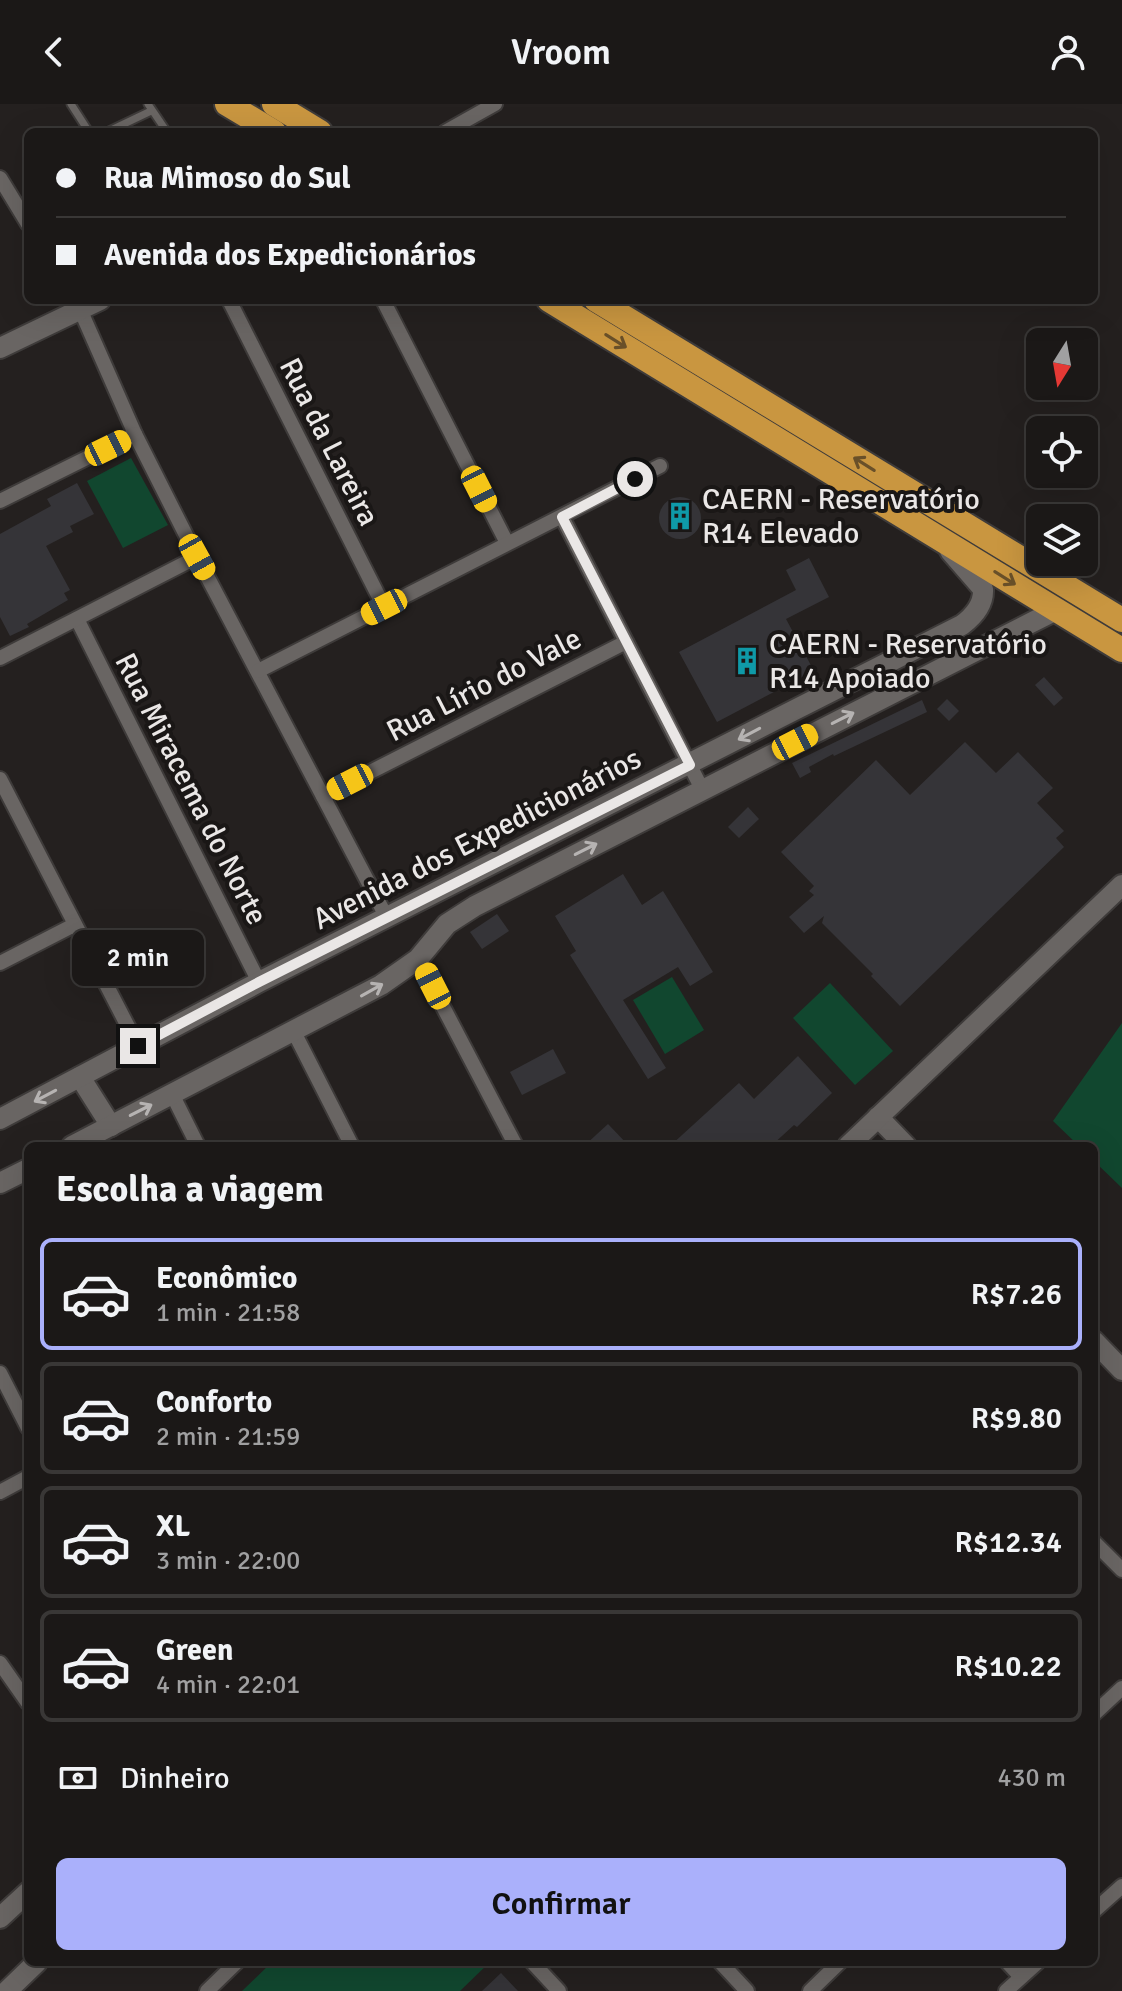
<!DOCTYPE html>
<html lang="pt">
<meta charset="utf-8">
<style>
body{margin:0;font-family:Signika,sans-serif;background:#282524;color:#f1f3f6;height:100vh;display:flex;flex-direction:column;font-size:30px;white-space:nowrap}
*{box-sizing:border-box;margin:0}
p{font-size:26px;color:#a0a0a1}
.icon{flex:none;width:44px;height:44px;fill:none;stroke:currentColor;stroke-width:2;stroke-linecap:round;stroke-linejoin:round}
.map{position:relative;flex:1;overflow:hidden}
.panel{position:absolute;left:24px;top:1038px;width:1074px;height:824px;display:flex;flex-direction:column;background:#1b1817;border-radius:12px;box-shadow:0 8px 32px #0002,0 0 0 2px #393736}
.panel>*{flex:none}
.top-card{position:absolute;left:24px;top:24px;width:1074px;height:176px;border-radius:12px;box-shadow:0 8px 32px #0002,0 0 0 2px #393736;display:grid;align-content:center;height:176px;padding:0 32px;background:#1b1817}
.needle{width:52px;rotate:191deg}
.buttons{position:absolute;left:1026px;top:224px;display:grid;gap:16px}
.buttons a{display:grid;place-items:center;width:72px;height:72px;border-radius:12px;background:#1b1817;box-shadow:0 8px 32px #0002,0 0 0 2px #393736;font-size:40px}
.end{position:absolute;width:36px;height:36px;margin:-18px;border:10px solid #eae7e6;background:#111;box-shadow:0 0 0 4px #111}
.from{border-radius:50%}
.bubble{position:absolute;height:56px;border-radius:12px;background:#1b1817;box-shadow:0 8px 32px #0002,0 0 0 2px #393736;font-size:26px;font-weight:600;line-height:56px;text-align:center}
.car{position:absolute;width:24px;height:48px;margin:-24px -12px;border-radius:10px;box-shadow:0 0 6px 2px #0007;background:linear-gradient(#f5c518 24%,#345 0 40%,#f5c518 0 76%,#345 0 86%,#f5c518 0)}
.top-card b{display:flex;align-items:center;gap:28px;height:76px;font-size:30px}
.top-card b+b{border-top:2px solid #393736}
.top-card i{width:20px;height:20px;background:#f1f3f6}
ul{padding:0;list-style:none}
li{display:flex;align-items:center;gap:24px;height:112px;margin:0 16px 12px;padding:0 16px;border:4px solid #393736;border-radius:12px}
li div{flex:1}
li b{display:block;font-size:30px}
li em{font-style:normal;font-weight:600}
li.active{border-color:#aab0fb}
li>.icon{width:72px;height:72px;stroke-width:1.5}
h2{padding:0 32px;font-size:36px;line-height:96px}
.pay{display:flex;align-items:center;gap:20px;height:88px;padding:0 32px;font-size:30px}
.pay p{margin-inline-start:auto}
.button{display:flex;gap:16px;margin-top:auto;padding:16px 32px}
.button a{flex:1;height:92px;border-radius:12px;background:#aab0fb;color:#111;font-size:32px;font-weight:600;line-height:92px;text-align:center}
header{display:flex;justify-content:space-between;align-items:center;height:104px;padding:0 32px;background:#1b1817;font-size:36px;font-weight:600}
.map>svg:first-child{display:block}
.green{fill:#11472f}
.building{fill:#353438}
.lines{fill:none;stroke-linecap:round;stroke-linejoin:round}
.lane-casing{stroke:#3e3b3a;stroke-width:11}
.street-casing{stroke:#3e3b3a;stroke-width:18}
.secondary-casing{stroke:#3e3b3a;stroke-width:24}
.highway-casing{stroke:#3e3b3a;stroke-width:28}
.lane{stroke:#696563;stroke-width:7}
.street{stroke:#696563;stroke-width:14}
.secondary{stroke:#696563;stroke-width:20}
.highway{stroke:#c99640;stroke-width:24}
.oneway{stroke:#695029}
.oneway2{stroke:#b6b3b2}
.route{stroke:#eae7e6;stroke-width:10}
.labels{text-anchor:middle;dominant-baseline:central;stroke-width:8;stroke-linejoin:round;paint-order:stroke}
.street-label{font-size:30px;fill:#eae7e6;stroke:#1a1716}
.poi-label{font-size:30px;fill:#eae7e6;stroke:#1a1716;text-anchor:start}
</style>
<header><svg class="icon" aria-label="back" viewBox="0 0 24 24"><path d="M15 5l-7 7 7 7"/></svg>Vroom<svg class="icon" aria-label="person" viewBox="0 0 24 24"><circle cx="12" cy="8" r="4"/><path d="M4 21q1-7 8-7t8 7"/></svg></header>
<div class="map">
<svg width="1122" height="1887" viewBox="0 0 1122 1887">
<rect width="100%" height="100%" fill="#24201f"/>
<g class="green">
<path d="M131,354l37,67 -45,23 -36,-67z"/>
<path d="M672,873l32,53 -39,24 -32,-54z"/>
<path d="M830,879l63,68 -38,34 -62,-67z"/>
<path d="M1122,919v165l-28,-27v-15h-15l-26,-25z"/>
<path d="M272,1858h218l-30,29h-218z"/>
</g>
<g class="building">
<path d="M77,379l17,31 -24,12 3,6 -27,14 24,44 -6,3 4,7 -41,24 2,3 -19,9 -10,-19v-83l51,-28 -4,-7z"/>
<circle cx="680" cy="414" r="21"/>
<path d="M809,454l20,39 -43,22 28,52 -97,51 -38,-70 117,-62 -10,-20z"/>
<path d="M1044,573l19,21 -9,8 -19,-21z"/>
<path d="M947,595l12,12 -10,10 -12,-12z"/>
<path d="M922,596l5,12 -93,44 -1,-2 -24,13 2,5 -11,6 -8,-15z"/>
<path d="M965,638l31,31 22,-21 35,36 -16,15 27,28 -8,7 8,9 -164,159 -29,-30 2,-2 -51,-51 2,-7 -20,17 -15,-16 25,-22 -5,-4 5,-5 -33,-34 95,-92 34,35z"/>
<path d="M748,703l11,12 -20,19 -11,-11z"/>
<path d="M623,770l19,31 21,-14 50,81 -23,14 -12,-19 -55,33 43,68 -18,11 -78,-124 6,-4 -21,-35z"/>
<path d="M497,810l12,17 -27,18 -12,-17z"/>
<path d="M553,945l13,24 -44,22 -12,-23z"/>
<path d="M798,952l34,37 -35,34 -3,-2 -23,21h-101l69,-63 15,16z"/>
<path d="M608,1020l21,22h-45z"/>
<path d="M501,1869l17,18h-36z"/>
</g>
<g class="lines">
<defs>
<g id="lane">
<path d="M71,0l18,28"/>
<path d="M148,0l19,28"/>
<path d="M107,28l44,-21"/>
</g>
<g id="street">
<path d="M445,28l50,-28"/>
<path d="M0,74l28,46"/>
<path d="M76,196l59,134 62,123 190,361"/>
<path d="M229,196l155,307"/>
<path d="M383,196l124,243"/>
<path d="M0,397l135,-67"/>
<path d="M562,413l140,272"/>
<path d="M77,515l182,363"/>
<path d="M0,554l197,-101"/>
<path d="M258,567l402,-205"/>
<path d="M0,675l138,267"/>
<path d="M323,692l303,-154"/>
<path d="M418,855l98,187"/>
<path d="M0,859l74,-38"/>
<path d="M294,928l58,114"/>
<path d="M172,990l26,52"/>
<path d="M0,1269l28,55"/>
<path d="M0,1388l28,-15"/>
<path d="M1094,1438l28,28"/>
<path d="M0,1559l28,40"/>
<path d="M1094,1610l28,-26"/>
<path d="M1094,1807l28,-25"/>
<path d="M532,1858l27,29"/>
<path d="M720,1858l27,29"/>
<path d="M1007,1858l14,15"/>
<path d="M207,1887l30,-29"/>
<path d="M810,1887l30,-29"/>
<path d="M1006,1887l32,-29"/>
</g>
<g id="secondary">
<path d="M0,244l100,-48"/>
<path d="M80,973l31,49"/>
<path d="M878,1013l28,29"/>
<path d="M0,1015l259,-137 703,-357c12,-9 22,-20 21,-36l-33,-38"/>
<path d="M72,1042l309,-161 37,-26 29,-35 28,-18 581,-296"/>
<path d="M848,1042l274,-261"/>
<path d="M0,1079l28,-14"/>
<path d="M1094,1237l28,29"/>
<path d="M0,1814l28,-26"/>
<path d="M7,1887l30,-29"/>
</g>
<g id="highway">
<path d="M227,0l47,28"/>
<path d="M274,0l46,28"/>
<path d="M549,196l573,350"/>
<path d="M596,196l526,320"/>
</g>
</defs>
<use href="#lane" class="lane-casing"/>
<use href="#street" class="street-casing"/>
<use href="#secondary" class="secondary-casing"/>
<use href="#highway" class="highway-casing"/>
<use href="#lane" class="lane"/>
<use href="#street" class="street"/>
<use href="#secondary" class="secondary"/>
<use href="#highway" class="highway"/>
</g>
<defs><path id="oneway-shaft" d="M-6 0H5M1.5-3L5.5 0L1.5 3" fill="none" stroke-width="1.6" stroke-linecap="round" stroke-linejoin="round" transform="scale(2)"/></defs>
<g class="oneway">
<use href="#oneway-shaft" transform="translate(616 237) rotate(32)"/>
<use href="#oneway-shaft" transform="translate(864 360) rotate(-148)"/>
<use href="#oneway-shaft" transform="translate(1005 474) rotate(32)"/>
</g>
<g class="oneway2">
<use href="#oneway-shaft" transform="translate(843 614) rotate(-27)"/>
<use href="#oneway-shaft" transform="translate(749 630) rotate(152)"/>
<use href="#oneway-shaft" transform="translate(586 745) rotate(-27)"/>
<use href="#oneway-shaft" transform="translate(372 886) rotate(-29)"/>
<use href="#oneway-shaft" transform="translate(45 992) rotate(152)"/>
<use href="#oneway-shaft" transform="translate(141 1006) rotate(-27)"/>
</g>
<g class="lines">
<path class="route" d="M138,942l121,-64 431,-217 -128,-248 73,-38"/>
</g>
<defs>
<symbol id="building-bare" viewBox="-9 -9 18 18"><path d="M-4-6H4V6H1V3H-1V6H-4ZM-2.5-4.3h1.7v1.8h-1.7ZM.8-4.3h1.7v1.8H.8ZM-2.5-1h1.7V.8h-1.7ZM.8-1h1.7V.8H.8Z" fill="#0f9aa8" stroke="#1a1716" stroke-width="2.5" paint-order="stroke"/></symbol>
</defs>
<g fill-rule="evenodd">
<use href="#building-bare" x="660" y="392" width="40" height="40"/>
<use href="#building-bare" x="727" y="537" width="40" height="40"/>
</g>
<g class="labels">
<g class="street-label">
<text transform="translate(329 338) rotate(63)">Rua da Lareira</text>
<text transform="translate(484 581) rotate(-27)">Rua Lírio do Vale</text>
<text transform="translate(191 685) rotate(63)">Rua Miracema do Norte</text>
<text transform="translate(477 735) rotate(-27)">Avenida dos Expedicionários</text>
</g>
<g class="poi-label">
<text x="702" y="395">CAERN - Reservatório<tspan x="702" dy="34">R14 Elevado</tspan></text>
<text x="769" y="540">CAERN - Reservatório<tspan x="769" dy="34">R14 Apoiado</tspan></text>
</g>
</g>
</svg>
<div class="buttons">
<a><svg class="needle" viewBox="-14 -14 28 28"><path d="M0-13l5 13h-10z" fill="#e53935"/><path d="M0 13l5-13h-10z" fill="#a0a0a1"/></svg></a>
<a><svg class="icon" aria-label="locate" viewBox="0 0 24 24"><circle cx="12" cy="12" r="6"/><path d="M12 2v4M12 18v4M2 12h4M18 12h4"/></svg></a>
<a><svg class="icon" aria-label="layers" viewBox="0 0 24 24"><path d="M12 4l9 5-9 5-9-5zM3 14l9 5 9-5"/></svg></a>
</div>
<i class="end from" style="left:635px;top:375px"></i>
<i class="end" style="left:138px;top:942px"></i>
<div class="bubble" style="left:72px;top:826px;width:132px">2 min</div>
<i class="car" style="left:108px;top:344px;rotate:64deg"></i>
<i class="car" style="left:479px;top:385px;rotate:153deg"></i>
<i class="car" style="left:197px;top:453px;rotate:151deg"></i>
<i class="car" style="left:384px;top:503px;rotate:243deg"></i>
<i class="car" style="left:795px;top:638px;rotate:63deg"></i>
<i class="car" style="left:350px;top:678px;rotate:243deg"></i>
<i class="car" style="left:433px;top:882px;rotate:333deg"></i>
<div class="top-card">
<b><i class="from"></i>Rua Mimoso do Sul</b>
<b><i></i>Avenida dos Expedicionários</b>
</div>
<section class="panel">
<h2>Escolha a viagem</h2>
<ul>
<li class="active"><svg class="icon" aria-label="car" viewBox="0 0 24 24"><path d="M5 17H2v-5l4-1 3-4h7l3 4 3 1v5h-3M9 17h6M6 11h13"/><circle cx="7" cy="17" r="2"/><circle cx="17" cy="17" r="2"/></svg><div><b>Econômico</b><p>1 min · 21:58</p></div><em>R$7.26</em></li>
<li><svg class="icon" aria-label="car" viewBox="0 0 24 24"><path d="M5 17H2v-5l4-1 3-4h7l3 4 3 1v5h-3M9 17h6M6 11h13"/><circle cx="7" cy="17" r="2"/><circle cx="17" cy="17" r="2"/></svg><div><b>Conforto</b><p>2 min · 21:59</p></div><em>R$9.80</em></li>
<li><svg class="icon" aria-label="car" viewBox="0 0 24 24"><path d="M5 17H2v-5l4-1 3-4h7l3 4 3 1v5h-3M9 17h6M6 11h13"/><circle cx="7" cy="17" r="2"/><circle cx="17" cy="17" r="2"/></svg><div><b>XL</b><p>3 min · 22:00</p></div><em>R$12.34</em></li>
<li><svg class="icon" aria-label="car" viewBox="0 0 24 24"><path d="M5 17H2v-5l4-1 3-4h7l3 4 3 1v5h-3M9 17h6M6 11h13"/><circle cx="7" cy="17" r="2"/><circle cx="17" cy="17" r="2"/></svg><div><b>Green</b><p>4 min · 22:01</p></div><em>R$10.22</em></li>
</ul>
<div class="pay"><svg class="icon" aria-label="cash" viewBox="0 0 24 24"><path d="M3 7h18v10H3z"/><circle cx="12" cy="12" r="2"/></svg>Dinheiro<p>430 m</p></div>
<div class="button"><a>Confirmar</a></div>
</section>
</div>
